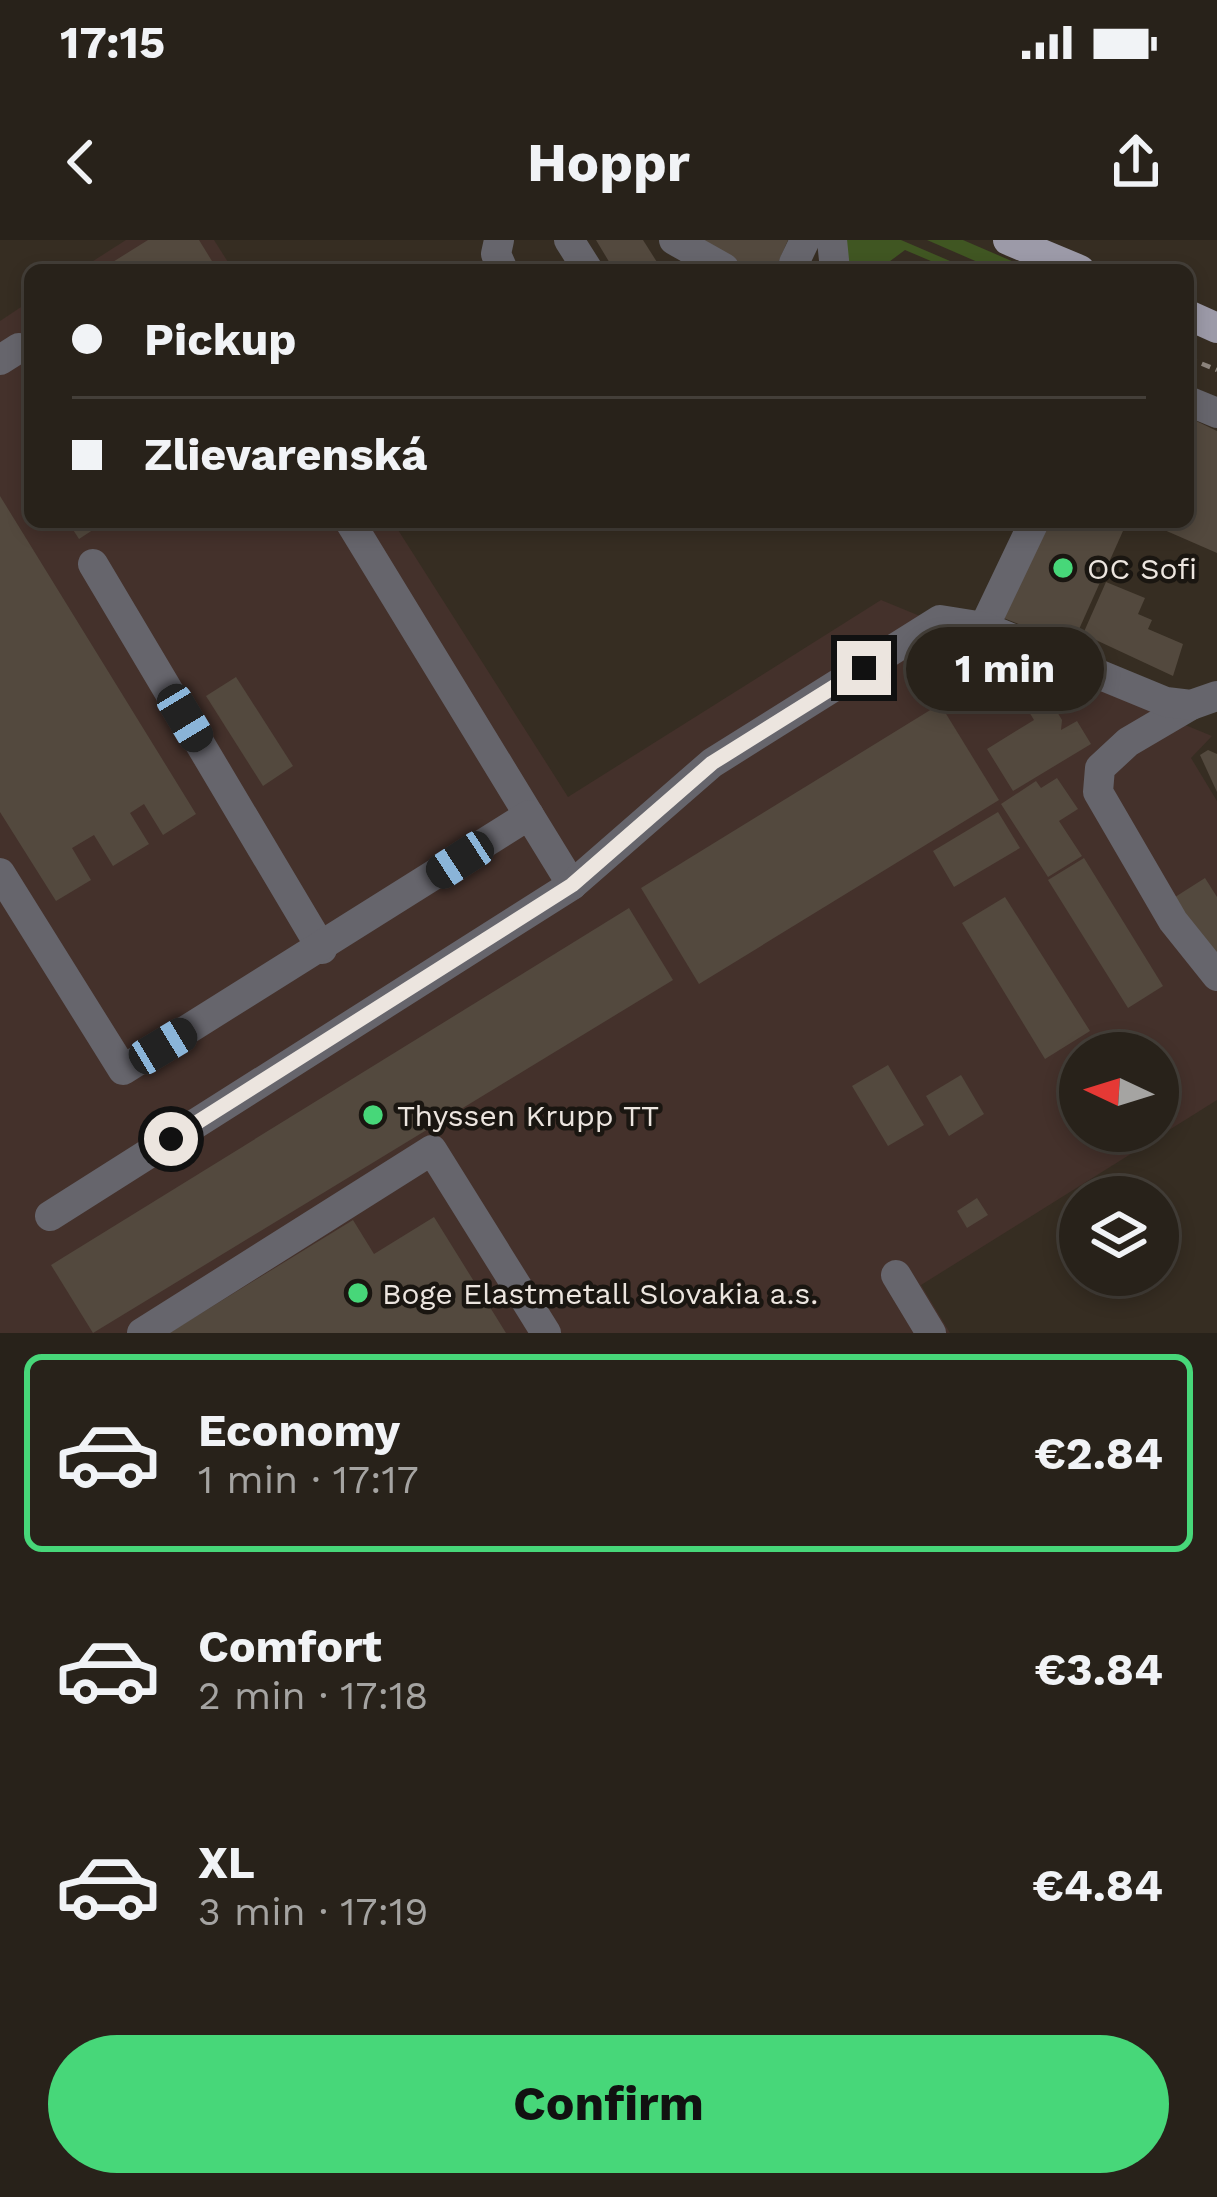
<!DOCTYPE html>
<meta charset="utf-8">
<style>
body{margin:0;font-family:"Work Sans",sans-serif;background:#302a23;color:#f1f3f6;height:100vh;display:flex;flex-direction:column;font-size:45px;white-space:nowrap}
*{box-sizing:border-box;margin:0}
p{font-size:39px;color:#a5a4a2}
.icon{flex:none;width:66px;height:66px;fill:none;stroke:currentColor;stroke-width:2;stroke-linecap:round;stroke-linejoin:round}
.map{position:relative;height:1093px;overflow:hidden}
.side{display:flex;flex-direction:column;background:#28221a;flex:1}
.side>*{flex:none}
.hud{position:absolute;left:24px;top:24px;width:1170px;height:264px;border-radius:18px;box-shadow:0 6px 18px #0003,0 0 0 3px #443f39;display:grid;align-content:center;height:264px;padding:0 48px;background:#28221a}
.needle{width:78px;rotate:274deg}
.controls{position:absolute;left:1059px;top:792px;display:grid;gap:24px}
.controls a{display:grid;place-items:center;width:120px;height:120px;border-radius:50%;background:#28221a;box-shadow:0 6px 18px #0003,0 0 0 3px #443f39;font-size:60px}
.end{position:absolute;width:54px;height:54px;margin:-27px;border:15px solid #ece5df;background:#111;box-shadow:0 0 0 6px #111}
.from{border-radius:50%}
.bubble{position:absolute;height:84px;border-radius:42px;background:#28221a;box-shadow:0 6px 18px #0003,0 0 0 3px #443f39;font-size:39px;font-weight:700;line-height:84px;text-align:center}
.car{position:absolute;width:36px;height:72px;margin:-36px -18px;border-radius:15px;box-shadow:0 0 9px 3px #0007;background:linear-gradient(#222 24%,#8ab4d8 0 40%,#222 0 76%,#8ab4d8 0 86%,#222 0)}
.hud b{display:flex;align-items:center;gap:42px;height:114px;font-size:45px}
.hud b+b{border-top:3px solid #443f39}
.hud i{width:30px;height:30px;background:#f1f3f6}
ul{padding:21px 0 0;list-style:none}
li{display:flex;align-items:center;gap:36px;height:198px;margin:0 24px 18px;padding:0 24px;border:6px solid transparent;border-radius:18px}
li div{flex:1}
li b{display:block;font-size:45px}
li em{font-style:normal;font-weight:700}
li.on{border-color:#47d779}
li>.icon{width:108px;height:108px;stroke-width:1.5}
.button{display:flex;gap:24px;margin-top:auto;padding:24px 48px}
.button a{flex:1;height:138px;border-radius:72px;background:#47d779;color:#111;font-size:48px;font-weight:700;line-height:138px;text-align:center}
.status{display:flex;justify-content:space-between;align-items:center;height:84px;padding:0 60px;background:#28221a;direction:ltr}
.status svg{height:33px;fill:currentColor}
header{display:flex;justify-content:space-between;align-items:center;height:156px;padding:0 48px;background:#28221a;font-size:54px;font-weight:700}
.map>svg:first-child{display:block}
.industrial{fill:#44312b;fill-rule:evenodd}
.green{fill:#405622}
.building{fill:#53493e}
.lines{fill:none;stroke-linecap:round;stroke-linejoin:round}
.path{stroke:#8e867e;stroke-width:4.5;stroke-dasharray:9 6;stroke-linecap:butt}
.minor{stroke:#66656c;stroke-width:30}
.major{stroke:#9c9aa8;stroke-width:30}
.route{stroke:#ece5df;stroke-width:15}
.poi-dot{fill:#47d779;stroke:#1a1611;stroke-width:4.5}
.labels{text-anchor:middle;dominant-baseline:central;stroke-width:9;stroke-linejoin:round;paint-order:stroke}
.poi-label{font-size:30px;fill:#ece5df;stroke:#1a1611;text-anchor:start}
</style>
<div class="status"><b>17:15</b><svg viewBox="0 0 49 12"><path d="M0 12V9h3v3zM5 12V6h3v6zM10 12V3h3v9zM15 12V0h3v12zM26 1h20v11H26zM47 4h2v5h-2z"/></svg></div>
<header><svg class="icon" aria-label="back" viewBox="0 0 24 24"><path d="M15 5l-7 7 7 7"/></svg>Hoppr<svg class="icon" aria-label="share" viewBox="0 0 24 24"><path d="M12 15V3M7 8l5-5 5 5M5 13v7h14v-7"/></svg></header>
<div class="map">
<svg width="1217" height="1093" viewBox="0 0 1217 1093">
<rect width="100%" height="100%" fill="#362d22"/>
<g class="industrial">
<path d="M126,0h88l19,30h-154z"/>
<path d="M30,61v221h363l175,275 313,-197 331,136 -21,22 26,43v299l-296,185 29,48h-950v-1012zM1080,813h78v78h-78z"/>
</g>
<g class="green">
<path d="M845,0h56l70,30h-19l-47,-20 -27,20h-29z"/>
<path d="M927,0h36l51,22 -5,8h-13z"/>
</g>
<g class="building">
<path d="M148,0h51l16,26 -115,4z"/>
<path d="M596,0h47l19,30h-48z"/>
<path d="M676,0h112l-13,30h-52z"/>
<path d="M1188,177l29,14v122l-71,-31h42z"/>
<path d="M0,256l196,318 -33,21 -19,-31 -14,9 19,31 -36,22 -19,-31 -22,13 19,32 -35,21 -56,-89z"/>
<path d="M68,282h37l-26,17z"/>
<path d="M1042,282h85l-55,123 -76,-30z"/>
<path d="M1106,342l39,16 -7,16 14,6 -4,9 35,15 -10,32 -90,-42z"/>
<path d="M236,437l57,89 -30,20 -57,-90z"/>
<path d="M1044,450l18,30 -1,10 16,-9 14,23 -78,47 -26,-42 47,-29 -11,-18z"/>
<path d="M940,464l59,96 -300,184 -58,-96z"/>
<path d="M1208,510l9,4v38l-17,-37z"/>
<path d="M1057,538l21,31 -19,12 23,35 -34,21 -47,-73 35,-23 5,7z"/>
<path d="M998,572l22,36 -66,39 -21,-36z"/>
<path d="M1084,618l79,128 -35,22 -80,-128z"/>
<path d="M1205,638l12,19v56l-45,-54z"/>
<path d="M1005,657l85,134 -45,28 -83,-136z"/>
<path d="M629,668l44,72 -580,353 -42,-68z"/>
<path d="M888,825l36,60 -36,21 -36,-60z"/>
<path d="M961,835l23,39 -35,22 -23,-40z"/>
<path d="M977,958l11,17 -21,13 -10,-17z"/>
<path d="M434,977l72,116h-337l184,-113 21,34z"/>
</g>
<g class="lines">
<path class="path" d="M1188,118l29,12"/>
<g class="minor">
<path d="M499,0l-3,14 7,16"/>
<path d="M569,0l19,30"/>
<path d="M674,0l50,28"/>
<path d="M832,0l3,30"/>
<path d="M794,23l11,-23"/>
<path d="M0,120l19,-12"/>
<path d="M1188,161l29,12"/>
<path d="M350,282l179,293"/>
<path d="M93,324l229,385"/>
<path d="M984,387l50,-105"/>
<path d="M1191,465l-63,37 -28,26 -2,24 75,129 44,55"/>
<path d="M0,633l123,197 406,-255 43,70 -522,331"/>
<path d="M572,645l140,-122 228,-143 44,7 182,75 25,3 26,-9"/>
<path d="M896,1035l35,58"/>
<path d="M142,1093l290,-183 114,183"/>
</g>
<g class="major">
<path d="M1008,0l72,30"/>
<path d="M1188,75l29,13"/>
</g>
</g>
<g class="lines">
<path class="route" d="M171,899l401,-254 140,-122 152,-95"/>
</g>
<g class="poi-dot">
<circle cx="1063" cy="328" r="12"/>
<circle cx="373" cy="875" r="12"/>
<circle cx="358" cy="1053" r="12"/>
</g>
<g class="labels">
<g class="poi-label">
<text x="1087" y="328">OC Sofi</text>
<text x="397" y="875">Thyssen Krupp TT</text>
<text x="382" y="1053">Boge Elastmetall Slovakia a.s.</text>
</g>
</g>
</svg>
<div class="controls">
<a><svg class="needle" viewBox="-14 -14 28 28"><path d="M0-13l5 13h-10z" fill="#e53935"/><path d="M0 13l5-13h-10z" fill="#a5a4a2"/></svg></a>
<a><svg class="icon" aria-label="layers" viewBox="0 0 24 24"><path d="M12 4l9 5-9 5-9-5zM3 14l9 5 9-5"/></svg></a>
</div>
<i class="end from" style="left:171px;top:899px"></i>
<i class="end" style="left:864px;top:428px"></i>
<div class="bubble" style="left:906px;top:387px;width:198px">1 min</div>
<i class="car" style="left:185px;top:478px;rotate:149deg"></i>
<i class="car" style="left:460px;top:620px;rotate:237deg"></i>
<i class="car" style="left:163px;top:806px;rotate:59deg"></i>
<div class="hud">
<b><i class="from"></i>Pickup</b>
<b><i></i>Zlievarenská</b>
</div>
</div>
<section class="side">
<ul>
<li class="on"><svg class="icon" aria-label="car" viewBox="0 0 24 24"><path d="M5 17H2v-5l4-1 3-4h7l3 4 3 1v5h-3M9 17h6M6 11h13"/><circle cx="7" cy="17" r="2"/><circle cx="17" cy="17" r="2"/></svg><div><b>Economy</b><p>1 min · 17:17</p></div><em>€2.84</em></li>
<li><svg class="icon" aria-label="car" viewBox="0 0 24 24"><path d="M5 17H2v-5l4-1 3-4h7l3 4 3 1v5h-3M9 17h6M6 11h13"/><circle cx="7" cy="17" r="2"/><circle cx="17" cy="17" r="2"/></svg><div><b>Comfort</b><p>2 min · 17:18</p></div><em>€3.84</em></li>
<li><svg class="icon" aria-label="car" viewBox="0 0 24 24"><path d="M5 17H2v-5l4-1 3-4h7l3 4 3 1v5h-3M9 17h6M6 11h13"/><circle cx="7" cy="17" r="2"/><circle cx="17" cy="17" r="2"/></svg><div><b>XL</b><p>3 min · 17:19</p></div><em>€4.84</em></li>
</ul>
<div class="button"><a>Confirm</a></div>
</section>
